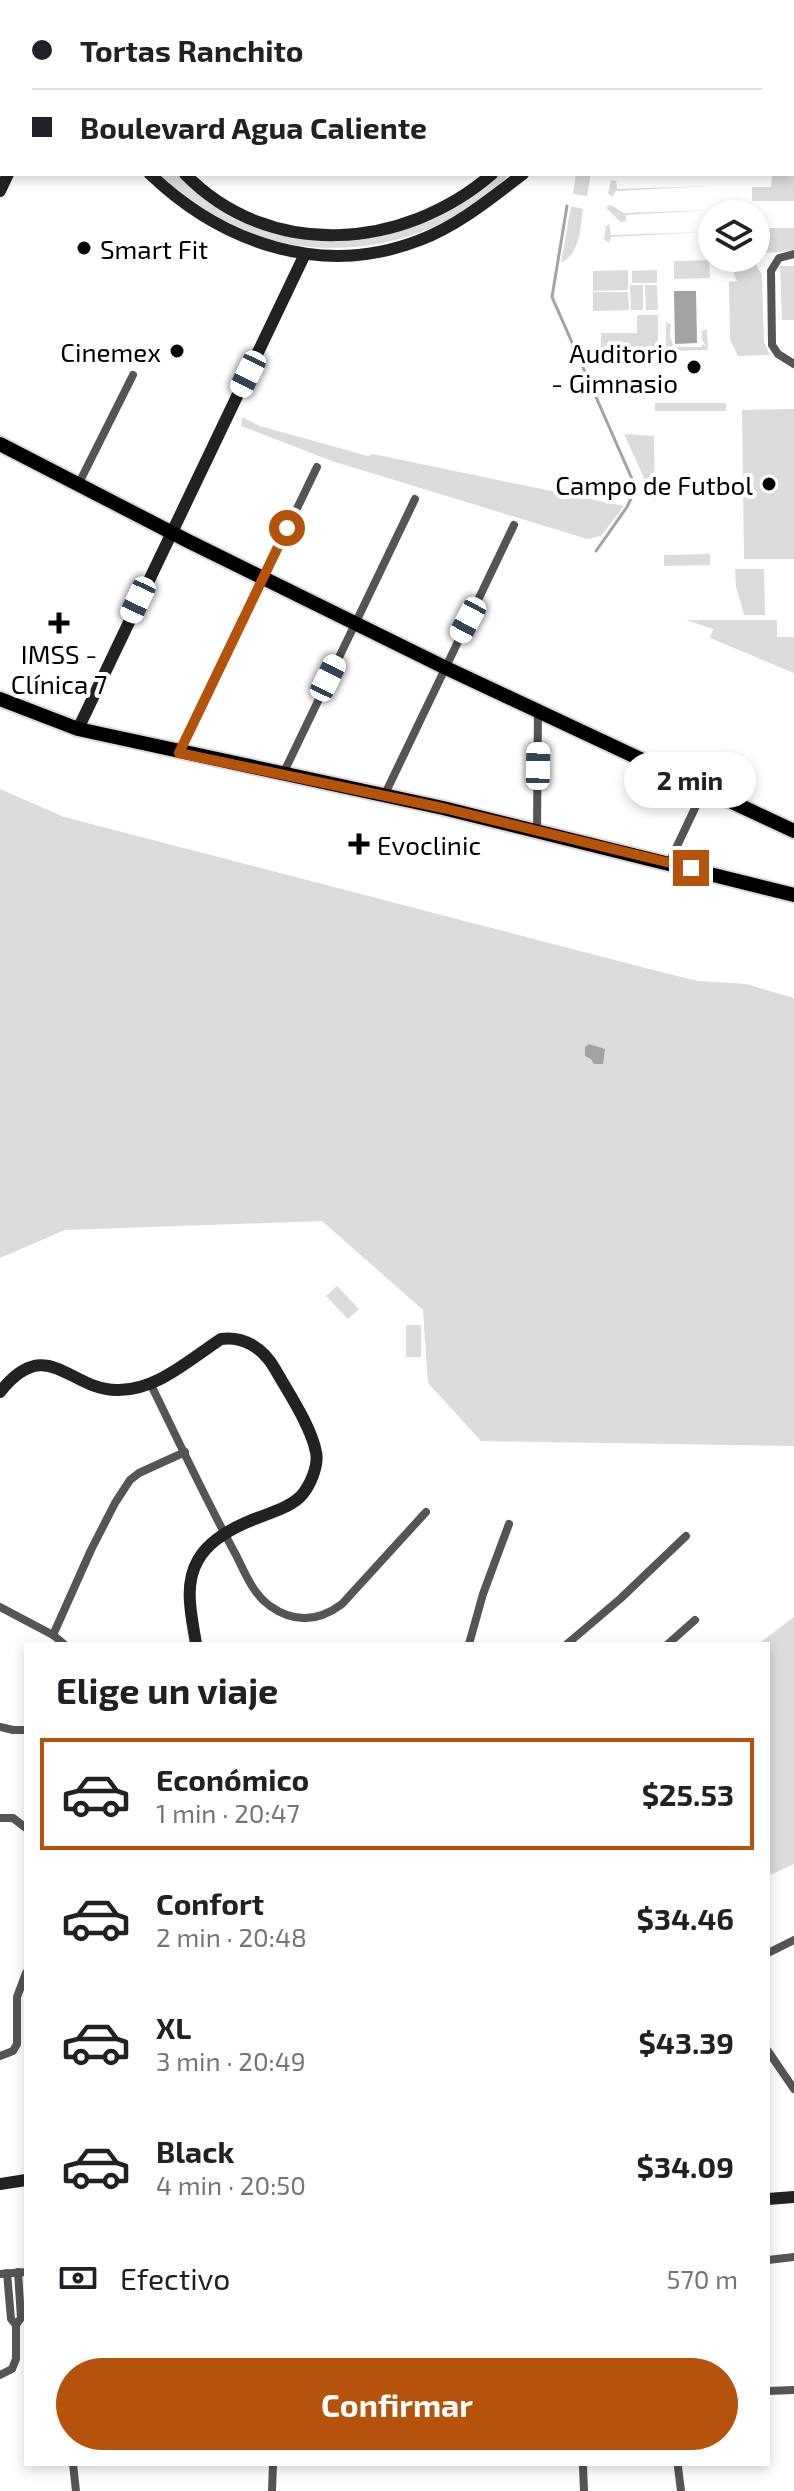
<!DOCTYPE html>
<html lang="es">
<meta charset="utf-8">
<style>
body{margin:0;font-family:"Exo 2",sans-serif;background:#f2f2f2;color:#202124;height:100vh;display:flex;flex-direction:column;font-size:30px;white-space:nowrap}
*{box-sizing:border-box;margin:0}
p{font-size:26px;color:#757577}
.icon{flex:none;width:44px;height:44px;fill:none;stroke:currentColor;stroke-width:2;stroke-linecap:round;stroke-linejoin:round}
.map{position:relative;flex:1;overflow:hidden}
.sheet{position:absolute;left:24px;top:1642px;width:746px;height:824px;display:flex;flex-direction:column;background:#fff;border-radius:0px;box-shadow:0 4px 12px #0003}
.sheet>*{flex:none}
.banner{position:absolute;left:0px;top:0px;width:794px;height:176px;box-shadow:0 4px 12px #0003;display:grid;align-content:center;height:176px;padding:0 32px;background:#fff}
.buttons{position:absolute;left:698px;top:200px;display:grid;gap:16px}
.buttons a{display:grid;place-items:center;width:72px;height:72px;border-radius:50%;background:#fff;box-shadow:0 4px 12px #0003;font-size:40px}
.end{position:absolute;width:36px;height:36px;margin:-18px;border:10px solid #b45309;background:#fff;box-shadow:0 0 0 4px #fff}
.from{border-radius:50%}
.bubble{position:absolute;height:56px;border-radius:28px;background:#fff;box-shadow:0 4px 12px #0003;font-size:26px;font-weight:700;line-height:56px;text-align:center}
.car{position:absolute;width:24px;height:48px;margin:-24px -12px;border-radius:10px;box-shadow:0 0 6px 2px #0007;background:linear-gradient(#fff 24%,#345 0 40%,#fff 0 76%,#345 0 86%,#fff 0)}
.banner b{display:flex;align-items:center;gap:28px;height:76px;font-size:30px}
.banner b+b{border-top:2px solid #e0e0e0}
.banner i{width:20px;height:20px;background:#202124}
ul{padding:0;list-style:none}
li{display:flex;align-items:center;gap:24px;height:112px;margin:0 16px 12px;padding:0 16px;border:4px solid transparent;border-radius:0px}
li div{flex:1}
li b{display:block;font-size:30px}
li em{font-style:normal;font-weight:700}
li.selected{border-color:#b45309}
li>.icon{width:72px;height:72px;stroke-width:1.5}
h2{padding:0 32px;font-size:36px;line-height:96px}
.pay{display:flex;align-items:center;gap:20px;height:88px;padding:0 32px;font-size:30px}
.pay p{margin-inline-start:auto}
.primary-button{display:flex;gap:16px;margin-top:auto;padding:16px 32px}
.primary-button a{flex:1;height:92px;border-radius:48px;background:#b45309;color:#fff;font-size:32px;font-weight:700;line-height:92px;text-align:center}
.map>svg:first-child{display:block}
.green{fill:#dcdcdc}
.water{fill:#a3a3a3}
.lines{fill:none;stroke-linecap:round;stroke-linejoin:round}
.stream{stroke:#a3a3a3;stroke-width:3}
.primary-casing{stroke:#dbdbdb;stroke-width:18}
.street{stroke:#555;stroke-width:8}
.secondary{stroke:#222;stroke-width:12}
.primary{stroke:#000;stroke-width:14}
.route{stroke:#b45309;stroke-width:10}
.poi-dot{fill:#000;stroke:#fff;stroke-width:3}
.labels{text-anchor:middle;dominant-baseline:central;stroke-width:8;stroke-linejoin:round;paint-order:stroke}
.poi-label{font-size:26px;fill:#000;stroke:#fff;text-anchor:end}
</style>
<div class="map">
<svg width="794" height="2491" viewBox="0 0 794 2491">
<rect width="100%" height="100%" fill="#fff"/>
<g class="green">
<path d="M792,171h2v30h-42v-14h19l1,-13h20z"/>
<path d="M159,174h18l28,23 55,28 117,8 118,-59h15c-63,66 -161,89 -248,64 -12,-3 -23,-10 -33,-15 -11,-5 -24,-10 -33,-17 -13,-9 -25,-21 -37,-32z"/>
<path d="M576,174h15l-4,22 -14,-2z"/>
<path d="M611,180l5,1 1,8 93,-3 -94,5 -4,6 -4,-4z"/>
<path d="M611,205l13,8 87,-3 -85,5v6l-5,1 -14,-13v-3z"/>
<path d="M571,206l12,3c-3,20 -2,43 -22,54z"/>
<path d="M609,224l2,11 96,-3 -96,5 -2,6 -5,-4 2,-13z"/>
<path d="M756,228h38v23l-33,2 -5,-3z"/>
<path d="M733,258h19l10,17 2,67 6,13 -32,1 -8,-16 -1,-58 8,-1 -3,-6z"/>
<path d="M709,260l1,18 -36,1v-18z"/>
<path d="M780,266h14v54h-12z"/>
<path d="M628,270v20l-35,1v-20z"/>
<path d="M657,270v13h-25v-12z"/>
<path d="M630,285h13v25h-12z"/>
<path d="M645,285h12l1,25h-12z"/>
<path d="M593,292h35l1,18 -36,1z"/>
<path d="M637,315h21v37l-21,1 -1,-8v8h-35v-20h36z"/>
<path d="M666,322l5,2 -1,11 3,12h28l2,-3 4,3 -5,-7v-9l5,-2 1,21 -42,1z"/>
<rect x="655" y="403" width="71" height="8"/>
<path d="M794,409v150h-50l-2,-149z"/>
<path d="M242,417l18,9 108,30 5,-2 251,52 -23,30 -14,3 -255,-78 -91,-35z"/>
<path d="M624,434l30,2 1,66z"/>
<path d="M710,554v11l-46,1v-11z"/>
<path d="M735,569h29l1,46h-21l-8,-29z"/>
<path d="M686,620h91v17h17v36l-84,-35 3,-9z"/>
<path d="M0,789l64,28 589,153 45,11 48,3 48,14v448l-313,-5 -53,-58 -5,-73 -101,-89 -257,9 -65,28z"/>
<path d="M337,1286l22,23 -11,10 -22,-23z"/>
<rect x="406" y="1325" width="15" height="32"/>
<path d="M794,1617v247l-26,12v-232h-10z"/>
</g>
<g class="water">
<path d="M674,291h22l1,52 -22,1z"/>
<path d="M589,1044l16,5 -2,15h-9l-3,-5 -6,-3v-9z"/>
</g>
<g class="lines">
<path class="stream" d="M567,206l-15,91 84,191 -9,19 -31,44"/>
<defs>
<g id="primary">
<path d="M355,0l3,2"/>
<path d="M421,0l5,2"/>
<path d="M592,0v2"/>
<path d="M564,2l1,-2"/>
<path d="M792,62h2"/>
<path d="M792,75h2"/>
<path d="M0,444l188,97 256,126 350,164"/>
<path d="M0,699l78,30 365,79 351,87"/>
</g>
</defs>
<use href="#primary" class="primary-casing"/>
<g class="street">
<path d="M26,2l1,-2"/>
<path d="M153,2l1,-2"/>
<path d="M307,2l2,-2"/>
<path d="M0,39l2,-3"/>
<path d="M794,254l-15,4 -8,13 1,74 6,9 16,10"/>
<path d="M78,485l55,-110"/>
<path d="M179,753l138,-286"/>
<path d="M283,774l132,-275"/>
<path d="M384,796l130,-271"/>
<path d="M537,831l1,-120"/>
<path d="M669,863l35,-74"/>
<path d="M151,1385c28,57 55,115 85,170 9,18 17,39 34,51 24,17 48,16 72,-2l84,-92"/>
<path d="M0,1607l53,28 11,9"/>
<path d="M53,1635l38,-85 24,-47 15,-23 9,-7 46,-21"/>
<path d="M469,1644l14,-50 26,-70"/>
<path d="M567,1644l53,-45 66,-63"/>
<path d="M668,1644l27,-24"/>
<path d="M0,1727l13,3h13"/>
<path d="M0,1818h13l13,10"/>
<path d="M768,1953l26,-13"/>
<path d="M768,2051l26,38"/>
<path d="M0,2056l13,-5 4,-7v-47l9,-24"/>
<path d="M768,2260l26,-3"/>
<path d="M7,2273l4,46 5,6"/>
<path d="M0,2274l26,-2"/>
<path d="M0,2375l12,-6 4,-10v-34l5,-7 -3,-46"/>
<path d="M768,2391l26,-1"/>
<path d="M73,2464l3,27"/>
<path d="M583,2467l1,24"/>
<path d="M678,2467l3,24"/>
<path d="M272,2491l1,-27"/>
</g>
<g class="secondary">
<path d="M0,48h2"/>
<path d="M0,72l2,1"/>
<path d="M150,174c73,70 173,104 270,66 39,-15 71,-42 103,-66"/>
<path d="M185,174c85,87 219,76 307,0"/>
<path d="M0,191l8,-17"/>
<path d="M78,729l227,-475"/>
<path d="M0,1392c47,-59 69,-2 117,-2 39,1 72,-30 104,-51 23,-3 42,9 54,30 13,23 36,57 41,83 3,13 -6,35 -16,45 -14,13 -38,18 -55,26 -18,8 -37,19 -47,37 -15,26 -6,57 -2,84"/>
<path d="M0,2184l26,-4"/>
<path d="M768,2199l26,-2"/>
</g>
<use href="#primary" class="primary"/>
</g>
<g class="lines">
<path class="route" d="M287,528l-108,225 264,55 248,60"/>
</g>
<g class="poi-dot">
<circle cx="84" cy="248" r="8"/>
<circle cx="177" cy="351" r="8"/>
<circle cx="694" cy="367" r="8"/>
<circle cx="769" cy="484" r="8"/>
<path d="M55 611h8v8h8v8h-8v8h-8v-8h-8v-8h8z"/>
<path d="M355 832h8v8h8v8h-8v8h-8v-8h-8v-8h8z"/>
</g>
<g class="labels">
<g class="poi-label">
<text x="100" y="248" text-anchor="start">Smart Fit</text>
<text x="161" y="351">Cinemex</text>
<text x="678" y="352">Auditorio<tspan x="678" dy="30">- Gimnasio</tspan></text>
<text x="753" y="484">Campo de Futbol</text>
<text x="59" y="653" text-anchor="middle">IMSS -<tspan x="59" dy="30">Clínica 7</tspan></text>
<text x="377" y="844" text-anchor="start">Evoclinic</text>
</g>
</g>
</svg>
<div class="buttons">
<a><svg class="icon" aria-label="layers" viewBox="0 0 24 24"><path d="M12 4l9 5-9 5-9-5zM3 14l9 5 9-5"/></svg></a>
</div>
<i class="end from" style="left:287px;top:528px"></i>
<i class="end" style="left:691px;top:868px"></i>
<div class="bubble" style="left:624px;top:752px;width:132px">2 min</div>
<i class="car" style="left:248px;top:374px;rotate:206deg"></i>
<i class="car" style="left:138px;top:600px;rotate:205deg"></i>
<i class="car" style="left:468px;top:620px;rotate:208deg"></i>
<i class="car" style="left:328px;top:678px;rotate:26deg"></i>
<i class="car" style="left:538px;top:766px;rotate:1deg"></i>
<div class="banner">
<b><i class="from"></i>Tortas Ranchito</b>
<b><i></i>Boulevard Agua Caliente</b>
</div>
<section class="sheet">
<h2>Elige un viaje</h2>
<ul>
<li class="selected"><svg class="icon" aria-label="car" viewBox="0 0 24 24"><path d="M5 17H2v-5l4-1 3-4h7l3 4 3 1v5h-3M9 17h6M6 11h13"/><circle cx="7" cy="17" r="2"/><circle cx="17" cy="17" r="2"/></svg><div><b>Económico</b><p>1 min · 20:47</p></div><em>$25.53</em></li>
<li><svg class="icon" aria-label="car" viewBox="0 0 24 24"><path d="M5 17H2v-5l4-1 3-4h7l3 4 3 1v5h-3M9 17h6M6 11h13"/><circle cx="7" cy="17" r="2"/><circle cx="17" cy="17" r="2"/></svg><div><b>Confort</b><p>2 min · 20:48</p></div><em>$34.46</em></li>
<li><svg class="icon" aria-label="car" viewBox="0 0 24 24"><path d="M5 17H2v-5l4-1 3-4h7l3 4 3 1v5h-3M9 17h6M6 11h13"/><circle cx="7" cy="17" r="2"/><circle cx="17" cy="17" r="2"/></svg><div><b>XL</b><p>3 min · 20:49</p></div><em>$43.39</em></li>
<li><svg class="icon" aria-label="car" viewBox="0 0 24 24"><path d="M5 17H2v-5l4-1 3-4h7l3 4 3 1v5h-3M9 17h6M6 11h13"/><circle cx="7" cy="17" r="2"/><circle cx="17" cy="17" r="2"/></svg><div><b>Black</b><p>4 min · 20:50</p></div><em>$34.09</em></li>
</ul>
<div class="pay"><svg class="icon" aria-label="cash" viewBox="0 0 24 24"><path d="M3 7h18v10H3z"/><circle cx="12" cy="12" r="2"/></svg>Efectivo<p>570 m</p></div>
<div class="primary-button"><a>Confirmar</a></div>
</section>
</div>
